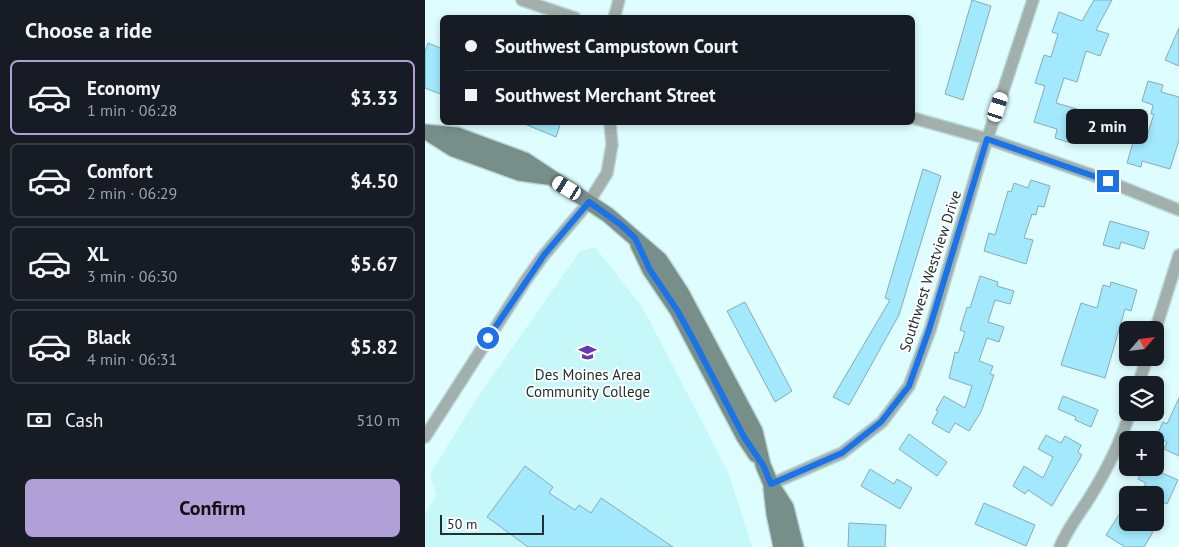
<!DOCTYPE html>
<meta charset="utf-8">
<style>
body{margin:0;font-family:"PT Sans",sans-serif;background:#20242c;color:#f1f3f6;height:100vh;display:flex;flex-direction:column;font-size:19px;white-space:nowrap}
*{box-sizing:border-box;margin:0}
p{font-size:16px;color:#9ea1a6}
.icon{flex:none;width:28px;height:28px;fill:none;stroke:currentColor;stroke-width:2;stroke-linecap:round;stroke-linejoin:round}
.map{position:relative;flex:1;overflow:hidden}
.drawer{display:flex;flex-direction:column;background:#171b24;width:425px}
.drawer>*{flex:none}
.banner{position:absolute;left:15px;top:15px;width:475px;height:110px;border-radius:8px;box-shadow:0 2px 8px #0003;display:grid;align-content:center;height:110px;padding:0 25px;background:#171b24}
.needle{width:32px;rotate:62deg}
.controls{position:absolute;left:694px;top:321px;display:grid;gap:10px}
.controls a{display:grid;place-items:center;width:45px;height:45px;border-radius:8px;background:#171b24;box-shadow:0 2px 8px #0003;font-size:25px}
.scale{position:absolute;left:15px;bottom:12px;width:104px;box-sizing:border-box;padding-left:5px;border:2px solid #203030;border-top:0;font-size:14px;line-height:18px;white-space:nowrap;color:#203030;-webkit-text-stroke:4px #fff;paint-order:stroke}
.end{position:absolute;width:22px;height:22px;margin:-11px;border:6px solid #1a73e8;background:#fff;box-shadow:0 0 0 2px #fff}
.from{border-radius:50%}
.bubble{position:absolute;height:35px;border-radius:8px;background:#171b24;box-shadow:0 2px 8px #0003;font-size:16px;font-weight:600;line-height:35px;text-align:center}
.car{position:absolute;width:15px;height:30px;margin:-15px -8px;border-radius:6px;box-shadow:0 0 4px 1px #0007;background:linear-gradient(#fff 24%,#345 0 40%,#fff 0 76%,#345 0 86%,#fff 0)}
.banner b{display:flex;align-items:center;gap:18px;height:48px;font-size:19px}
.banner b+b{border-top:1px solid #363941}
.banner i{width:12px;height:12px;background:#f1f3f6}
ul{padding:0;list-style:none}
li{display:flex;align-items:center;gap:15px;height:75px;margin:0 10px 8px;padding:0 15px;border:2px solid #363941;border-radius:8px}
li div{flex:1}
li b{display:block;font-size:19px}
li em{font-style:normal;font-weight:600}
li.current{border-color:#b1a0d7}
li>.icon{width:45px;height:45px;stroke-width:1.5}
h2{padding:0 25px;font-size:22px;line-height:60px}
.pay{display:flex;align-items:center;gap:12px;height:55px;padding:0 25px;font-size:19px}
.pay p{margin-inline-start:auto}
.cta{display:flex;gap:10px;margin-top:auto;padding:10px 25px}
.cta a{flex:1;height:58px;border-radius:8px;background:#b1a0d7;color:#111;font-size:20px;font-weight:600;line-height:58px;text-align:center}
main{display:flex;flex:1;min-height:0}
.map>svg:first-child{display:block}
.built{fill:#c6f8f9}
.building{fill:#a3e9fd;stroke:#88abb5}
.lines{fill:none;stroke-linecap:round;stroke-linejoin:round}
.street-casing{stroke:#bcd8d9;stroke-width:14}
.secondary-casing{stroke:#bcd8d9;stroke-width:18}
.street{stroke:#a1b0ac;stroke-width:11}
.secondary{stroke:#778e89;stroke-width:15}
.route{stroke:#1a73e8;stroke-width:6}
.labels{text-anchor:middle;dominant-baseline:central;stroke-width:4;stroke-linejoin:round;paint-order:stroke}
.street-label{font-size:15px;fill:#203030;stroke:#fff}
.poi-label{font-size:15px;fill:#203030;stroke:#fff}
</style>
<main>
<section class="drawer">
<h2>Choose a ride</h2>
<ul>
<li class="current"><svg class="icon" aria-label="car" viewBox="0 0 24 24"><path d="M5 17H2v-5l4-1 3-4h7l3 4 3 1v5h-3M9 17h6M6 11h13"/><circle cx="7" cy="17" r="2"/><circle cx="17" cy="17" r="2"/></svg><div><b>Economy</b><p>1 min · 06:28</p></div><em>$3.33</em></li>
<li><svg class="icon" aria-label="car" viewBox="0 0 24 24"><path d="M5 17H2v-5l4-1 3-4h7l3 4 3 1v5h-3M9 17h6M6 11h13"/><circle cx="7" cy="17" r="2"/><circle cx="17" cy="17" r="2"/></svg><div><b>Comfort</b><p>2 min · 06:29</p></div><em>$4.50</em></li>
<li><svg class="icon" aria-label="car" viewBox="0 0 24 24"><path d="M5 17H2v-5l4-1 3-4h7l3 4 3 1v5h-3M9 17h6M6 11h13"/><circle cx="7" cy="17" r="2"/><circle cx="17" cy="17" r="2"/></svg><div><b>XL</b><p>3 min · 06:30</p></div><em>$5.67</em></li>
<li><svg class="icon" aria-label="car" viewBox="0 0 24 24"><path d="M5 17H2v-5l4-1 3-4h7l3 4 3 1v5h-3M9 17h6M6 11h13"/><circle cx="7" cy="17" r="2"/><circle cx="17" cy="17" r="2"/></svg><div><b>Black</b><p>4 min · 06:31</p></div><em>$5.82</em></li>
</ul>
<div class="pay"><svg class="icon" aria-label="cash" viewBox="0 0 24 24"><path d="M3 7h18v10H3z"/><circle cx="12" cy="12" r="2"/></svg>Cash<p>510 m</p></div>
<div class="cta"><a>Confirm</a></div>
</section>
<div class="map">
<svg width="754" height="547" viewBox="0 0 754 547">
<rect width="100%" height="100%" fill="#defdfe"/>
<path class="built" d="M170,247l48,61 86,166 23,73h-327v-34l11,-17 -6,-22 47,-76 103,-147z"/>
<g class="building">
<path d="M547,0l19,6 -28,94 -18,-6z"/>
<path d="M669,0h18l-16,30 13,4 -9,22 -14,-5 -9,31 -13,-4 -8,25 21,6 -2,9 4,1 -8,24 -16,-5 2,-9 -23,-7 11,-36 -10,-3 9,-28 7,2 7,-23 -6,-2 7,-20 23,9z"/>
<path d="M754,28v38l-14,-6z"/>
<path d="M3,43l15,6v46l-18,-7v-36z"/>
<path d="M723,81l15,4 -2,7 18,5v43l-9,29 -28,-8 -1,6 -14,-4 7,-24 11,3 9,-28h-3l2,-9 -11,-4z"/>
<path d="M95,122h41l-5,15z"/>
<path d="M498,169l18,7 -42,139 -50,90 -16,-8 57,-97 -5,-2z"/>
<path d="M606,180l19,6 -6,21 -6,-1 -2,9 -4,-1 -8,24 9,2 -7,24 -42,-13 5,-18 6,2 13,-44 3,1 3,-9 14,5z"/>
<path d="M685,221l39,11 -5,17 -23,-7 -2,7 -16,-4z"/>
<path d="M555,276l18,6 -1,4 17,5 -4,13 -15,-4 -7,22 16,5 -5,15 -12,-4 -8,23 14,5 -3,8 4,1 -13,37 -12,19 -14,-8 -6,10 -17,-10 6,-12 -2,-1 8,-14 21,12 7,-22 -23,-8 6,-26 3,1 7,-21 -5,-2 7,-23 3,1z"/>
<path d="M686,282l26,8 -6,21 -6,-2 -20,69 -44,-13 20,-62 16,5 6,-23 7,2z"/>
<path d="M320,302l47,89 -17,11 -48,-91z"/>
<path d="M638,396l35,14 -7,17 -16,-7 1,-3 -18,-8z"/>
<path d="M754,398v58l-15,-7 3,-7 -11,-5 7,-15 4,2z"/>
<path d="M484,434l38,28 -10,14 -38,-27z"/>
<path d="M621,435l15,8 4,-7 16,9 -3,7 4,3 -30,51 -24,-16 -3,4 -12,-8 11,-20 19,12 10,-21 -15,-8z"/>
<path d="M100,466l28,21 -4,6 26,17 4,-5 12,8 10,-15 72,49h-145l-41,-30z"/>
<path d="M719,468h7l27,12 -11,24 -12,-5v-4h-8l-6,-3 5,-9 -8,-4z"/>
<path d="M445,469l24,15 3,-5 15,9 -12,21 -39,-23z"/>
<path d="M559,503l51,22 -9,21 -51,-22z"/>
<path d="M695,513l7,4v5h21l-3,5 8,5 -9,15h-19l-19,-12z"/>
<path d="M424,523l37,2 -1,22h-37z"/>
</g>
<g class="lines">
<defs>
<g id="street">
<path d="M97,0l53,18"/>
<path d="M189,18l5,-18"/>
<path d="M488,118l75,21 104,36 87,35"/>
<path d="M730,331l24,-76"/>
<path d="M713,385l9,-27"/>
<path d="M0,437l101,-157 18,-25 45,-53 18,-29 5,-28 -2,-23"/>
<path d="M346,484l71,-31 40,-31 27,-36 21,-56 51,-172 52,-158"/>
<path d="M635,547c7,-18 20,-34 30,-50 16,-26 31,-55 40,-85"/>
</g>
<g id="secondary">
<path d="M0,132l32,3 68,25 83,55 52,45 21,32 74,139 8,34 8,19 15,23 10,40"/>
<path d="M6,135l22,14 66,24 28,4"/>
<path d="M213,245l12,25 27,40 67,127 12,18"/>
<path d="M346,488l3,26 7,33"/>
</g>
</defs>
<use href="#street" class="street-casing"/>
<use href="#secondary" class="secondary-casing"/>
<use href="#street" class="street"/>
<use href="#secondary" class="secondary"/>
</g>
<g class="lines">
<path class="route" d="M63,338l56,-83 45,-53 31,22 15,14 15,32 27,40 16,29 51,98 19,28 8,19 71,-31 39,-31 28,-36 20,-56 58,-191 121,42"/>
</g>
<defs>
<symbol id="university-bare" viewBox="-9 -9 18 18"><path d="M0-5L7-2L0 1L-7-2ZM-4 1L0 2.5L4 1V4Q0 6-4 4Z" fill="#633ab2" stroke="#fff" stroke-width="2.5" paint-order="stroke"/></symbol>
</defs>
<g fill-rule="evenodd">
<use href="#university-bare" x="150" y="340" width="25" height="25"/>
</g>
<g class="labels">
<g class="street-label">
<text transform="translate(505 271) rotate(-72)">Southwest Westview Drive</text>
</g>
<g class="poi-label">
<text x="163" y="374">Des Moines Area<tspan x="163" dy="17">Community College</tspan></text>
</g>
</g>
</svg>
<div class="controls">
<a><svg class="needle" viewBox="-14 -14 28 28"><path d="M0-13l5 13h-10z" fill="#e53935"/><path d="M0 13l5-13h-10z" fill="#9ea1a6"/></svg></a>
<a><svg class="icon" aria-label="layers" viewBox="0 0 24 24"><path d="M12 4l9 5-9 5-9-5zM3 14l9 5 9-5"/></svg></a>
<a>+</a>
<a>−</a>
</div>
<div class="scale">50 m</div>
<i class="end from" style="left:63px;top:338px"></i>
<i class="end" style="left:683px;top:181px"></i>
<div class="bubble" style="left:641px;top:109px;width:82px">2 min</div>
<i class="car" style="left:573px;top:107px;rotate:18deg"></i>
<i class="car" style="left:142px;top:188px;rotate:301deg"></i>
<div class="banner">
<b><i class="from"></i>Southwest Campustown Court</b>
<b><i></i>Southwest Merchant Street</b>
</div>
</div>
</main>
